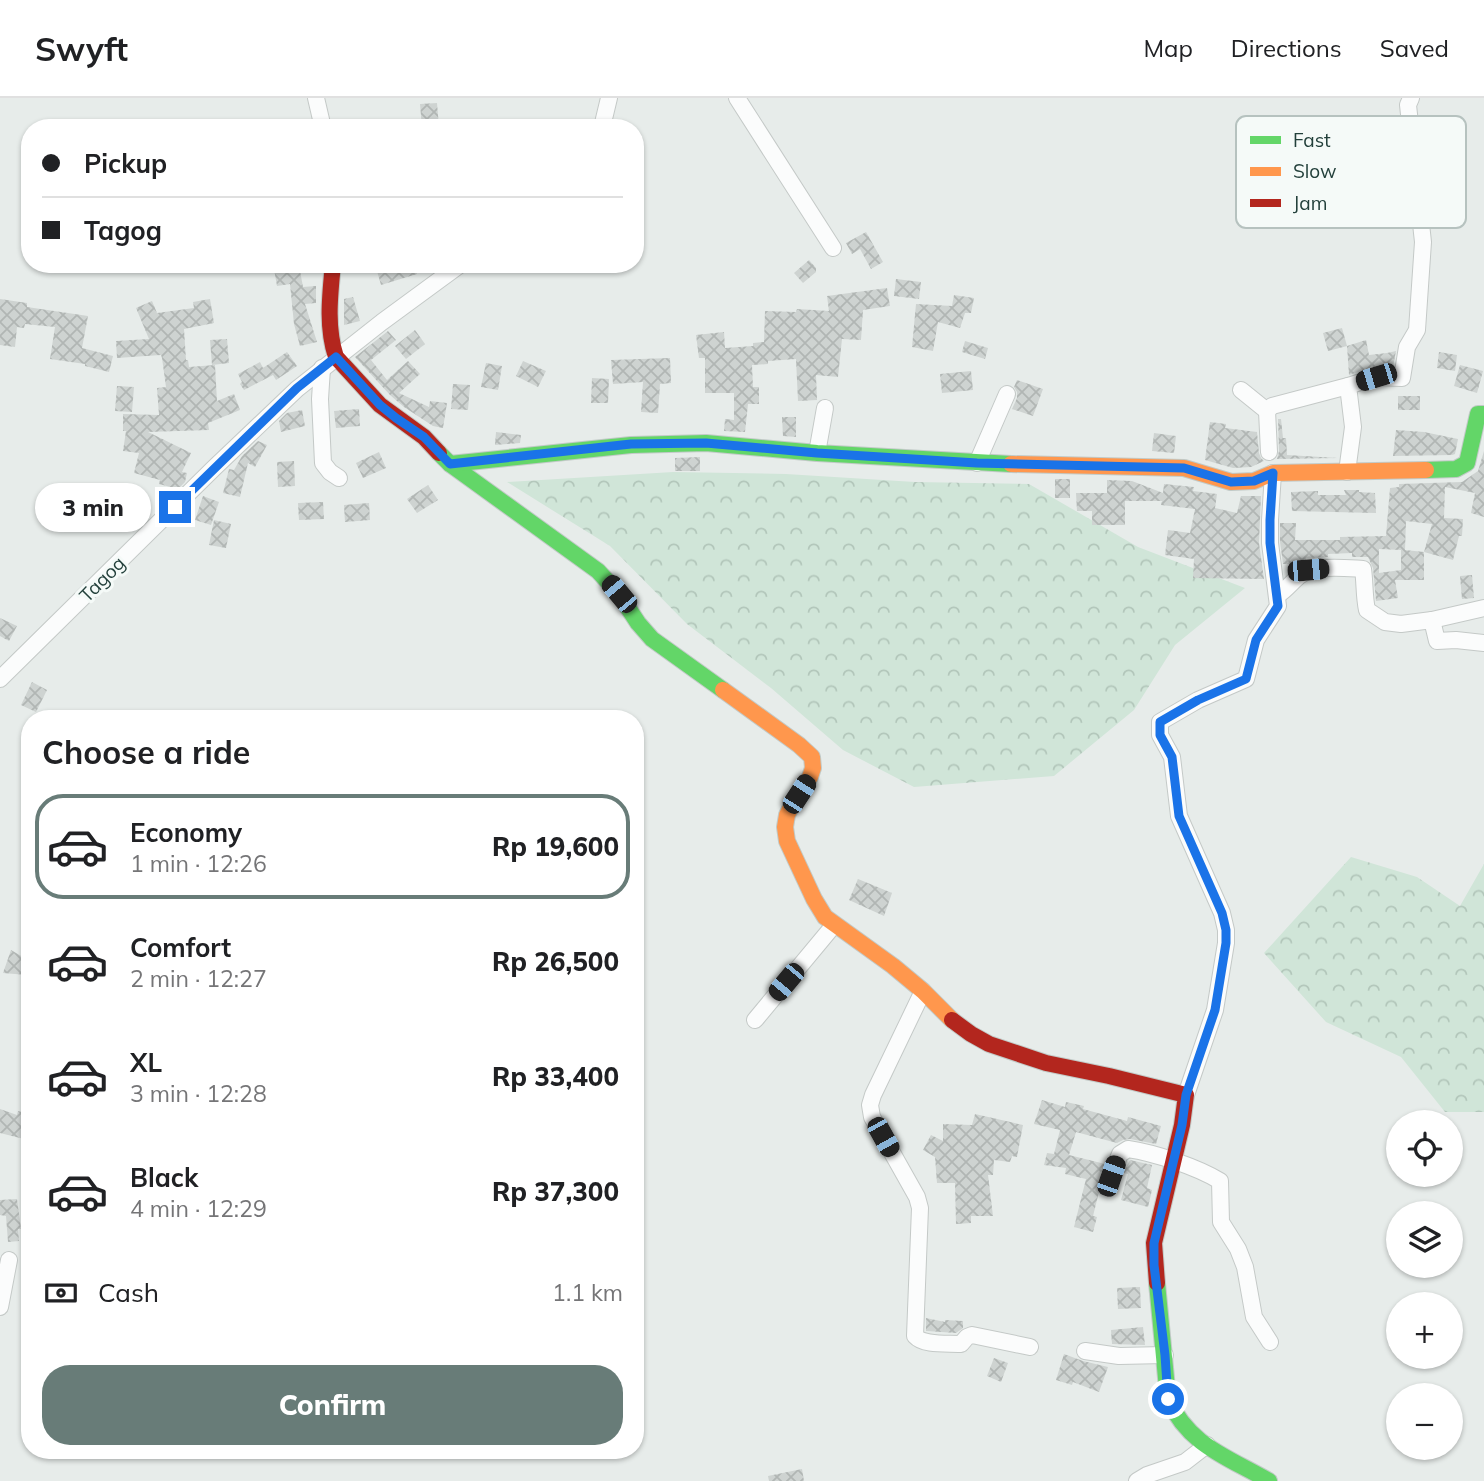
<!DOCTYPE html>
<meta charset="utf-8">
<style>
body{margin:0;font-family:Mulish,sans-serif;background:#f6f6f6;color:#202124;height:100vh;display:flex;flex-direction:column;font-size:26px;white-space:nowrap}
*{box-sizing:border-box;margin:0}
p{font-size:23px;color:#757577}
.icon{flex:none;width:38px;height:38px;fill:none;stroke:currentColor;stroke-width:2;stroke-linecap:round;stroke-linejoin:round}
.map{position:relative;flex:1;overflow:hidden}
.sheet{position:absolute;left:21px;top:612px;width:623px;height:749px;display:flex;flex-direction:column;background:#fff;border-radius:28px;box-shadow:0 2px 5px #0004}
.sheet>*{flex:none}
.banner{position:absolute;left:21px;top:21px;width:623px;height:154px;border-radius:28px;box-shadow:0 2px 5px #0004;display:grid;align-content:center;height:154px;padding:0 21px;background:#fff}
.fabs{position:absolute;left:1386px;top:1012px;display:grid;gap:14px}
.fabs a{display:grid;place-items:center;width:77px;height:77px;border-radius:50%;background:#fff;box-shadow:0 2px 5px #0004;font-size:35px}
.end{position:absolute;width:32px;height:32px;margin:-16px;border:9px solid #1a73e8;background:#fff;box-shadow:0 0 0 4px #fff}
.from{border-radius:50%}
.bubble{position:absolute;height:49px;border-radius:24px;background:#fff;box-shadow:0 2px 5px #0004;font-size:23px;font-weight:800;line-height:49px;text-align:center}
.car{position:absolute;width:21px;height:42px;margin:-21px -10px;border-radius:9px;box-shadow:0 0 5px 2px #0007;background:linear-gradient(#222 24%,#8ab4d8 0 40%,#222 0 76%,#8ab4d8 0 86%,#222 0)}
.banner b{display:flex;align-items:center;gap:24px;height:66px;font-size:26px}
.banner b+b{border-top:2px solid #e0e0e0}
.banner i{width:18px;height:18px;background:#202124}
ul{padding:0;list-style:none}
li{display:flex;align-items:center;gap:21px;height:105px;margin:0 14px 10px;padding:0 7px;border:4px solid transparent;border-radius:28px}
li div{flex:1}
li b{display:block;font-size:26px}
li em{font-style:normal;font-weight:800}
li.selected{border-color:#687c78}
li>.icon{width:63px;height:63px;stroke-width:1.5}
h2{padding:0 21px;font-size:32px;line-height:84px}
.pay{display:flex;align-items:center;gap:18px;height:77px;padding:0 21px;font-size:26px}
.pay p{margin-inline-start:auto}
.primary-button{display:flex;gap:14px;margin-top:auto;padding:14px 21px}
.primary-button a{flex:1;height:80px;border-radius:28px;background:#687c78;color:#fff;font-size:28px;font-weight:800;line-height:80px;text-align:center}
header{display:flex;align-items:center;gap:42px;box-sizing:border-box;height:98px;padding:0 35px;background:#fff;border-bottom:2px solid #e0e0e0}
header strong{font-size:33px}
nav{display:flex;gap:38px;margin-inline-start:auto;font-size:24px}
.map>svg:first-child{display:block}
.forest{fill:url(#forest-crowns)}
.building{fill:url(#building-cross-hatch);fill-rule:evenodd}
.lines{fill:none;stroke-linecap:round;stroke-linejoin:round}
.street-casing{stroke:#c4c9c7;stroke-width:18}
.fast-casing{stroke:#c2cac7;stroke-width:18}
.slow-casing{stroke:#c2cac7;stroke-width:18}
.jam-casing{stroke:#c2cac7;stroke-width:18}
.street{stroke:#fbfcfc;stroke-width:16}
.fast{stroke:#63d668;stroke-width:16}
.slow{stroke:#ff974d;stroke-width:16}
.jam{stroke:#b3261e;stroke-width:16}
.route{stroke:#1a73e8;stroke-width:9}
.labels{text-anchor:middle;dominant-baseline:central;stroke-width:6;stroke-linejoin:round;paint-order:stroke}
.street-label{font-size:19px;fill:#23403b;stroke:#f5faf8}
.key{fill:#f5faf8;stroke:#b6c2bf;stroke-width:2}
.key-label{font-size:19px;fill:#23403b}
</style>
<header>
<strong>Swyft</strong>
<nav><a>Map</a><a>Directions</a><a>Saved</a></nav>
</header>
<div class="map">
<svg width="1484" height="1383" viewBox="0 0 1484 1383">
<defs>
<pattern id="forest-crowns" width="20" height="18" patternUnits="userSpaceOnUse" patternTransform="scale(1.75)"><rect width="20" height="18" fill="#d0e5d8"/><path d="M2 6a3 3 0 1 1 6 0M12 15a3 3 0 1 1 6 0" fill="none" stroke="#b2c6ba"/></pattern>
<pattern id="building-cross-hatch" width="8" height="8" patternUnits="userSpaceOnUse" patternTransform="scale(1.75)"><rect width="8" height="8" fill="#ced3d1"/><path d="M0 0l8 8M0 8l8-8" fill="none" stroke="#b1b6b4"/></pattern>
</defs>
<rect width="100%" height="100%" fill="#e7ecea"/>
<g class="forest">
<path d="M673,374l113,2 129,8 114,2 109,63 107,41 -70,57 -41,65 -80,66 -140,11 -71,-37 -72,-62 -84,-64 -77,-78 -103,-64z"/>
<path d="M1351,759l66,20 43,29 24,-42v248h-39l-44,-55 -75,-35 -62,-69z"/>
</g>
<g class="building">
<path d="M437,5l2,24 -17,1 -2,-24z"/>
<path d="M866,134l17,30 -12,7 -11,-20 -8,5 -6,-11z"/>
<path d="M809,162l7,8v4l-13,11 -9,-10z"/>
<path d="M375,166h38l4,10 -36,11z"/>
<path d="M299,167l4,22 13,-1v17l-11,1 12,38 -17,4 -6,-22 -4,-40 -13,2 -3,-17z"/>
<path d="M896,181l25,3 -2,17 -25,-3z"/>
<path d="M887,190l3,18 -27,4 -2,30 -19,-1 -4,38 -22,-2 1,25 -19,1 -2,-42 -28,2v3l-16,1 1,22h6v17h-11l-3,28 -21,-1 1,-12 9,1v-27h-29v-35h-6l-3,-23 28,-3 1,16 28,-2v-3l11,-1 1,-31 31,1 1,-3 32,2 -2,-15z"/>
<path d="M954,197l20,3 -3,15h-6l-5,15 -22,-6 -5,29 -21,-4 4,-43 36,2z"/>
<path d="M353,199l7,24 -16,4v-26z"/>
<path d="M0,201l27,4v4l61,9 -6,32 31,8 -4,16 -24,-6v-2l-35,-5 5,-32 -30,-3 -1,4 -7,-1 -2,20 -15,-2z"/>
<path d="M210,201l4,24 -30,6 2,31h2l1,7 26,-2 2,36 17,-7 6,16 -32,13 1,7 -61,2 43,21 -9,19 5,1 -2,9 -7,7 -19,-5 1,-4 -26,-7 5,-20 -16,-2 3,-20h-3v-17l36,1 -2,-27 9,-1 -4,-29 -1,-3 -44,3 -1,-17 33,-2 -13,-31 16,-7 5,12 37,-5 -1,-6z"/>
<path d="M1342,230l5,18 -19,5 -5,-18z"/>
<path d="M415,232l10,14 -19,15 -11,-13z"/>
<path d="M388,233l8,9 -25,20 16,20 21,-19 12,13 -21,19 30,14 1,-6 17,2 -4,25 -10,-2 -29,-19 -14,-12 -35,-38z"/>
<path d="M227,241l2,24 -17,2 -2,-25z"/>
<path d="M1366,242l3,15 18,-2 9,-2 -3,16h-20l-24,8 -2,-29z"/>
<path d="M965,243l23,7 -3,11 -23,-7z"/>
<path d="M287,254l10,14 -21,14 -3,-5 -29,15 -4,-6 2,-2 -4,-8 22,-12 3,6z"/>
<path d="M1439,254l18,3 -2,16 -18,-3z"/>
<path d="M670,260l1,25 -11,1 -2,29 -17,-1 2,-30 -30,2 -2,-24z"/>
<path d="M523,263l23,10 -8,16 -22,-11z"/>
<path d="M486,265l16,3 -4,24 -17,-3z"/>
<path d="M1460,267l23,6 -6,22 -23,-7z"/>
<path d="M971,273l2,19 -31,3 -2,-19z"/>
<path d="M592,280l17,1 -1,24h-17z"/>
<path d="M1017,282l26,9 -10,27 -21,-7 5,-11v-6l-3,-5z"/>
<path d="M453,286l17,1 -2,25 -17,-1z"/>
<path d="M117,288l17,1 -2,25 -17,-1z"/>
<rect x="1398" y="298" width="22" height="14"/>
<path d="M359,311l1,17 -24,2 -2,-17z"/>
<path d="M302,312l3,16 -24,6 -2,-11 8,-8z"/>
<path d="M782,319h14v20l-13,-1z"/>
<path d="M1278,321h3l2,19h3l1,17 51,3 -61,1 2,-8z"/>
<path d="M1210,324l16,2 -1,4 32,4 2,21 2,5 3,3 -13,6 -18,1 -28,-8z"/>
<path d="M1396,332l28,2 34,7 -3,15 -3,1 -59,1z"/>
<path d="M496,334l25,3 -1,8 -25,2z"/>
<path d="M1154,335l22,3 -2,17 -22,-2z"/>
<path d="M258,343l9,4 -12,22 -7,-4 -8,34 -17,-4 6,-24 5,1 8,-14z"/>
<path d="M1484,353v66l-13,-4 4,-20 -30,-6 -1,31 19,1 -1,17h-3l-6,24 -29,-8v28h-29l3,18 -22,3 -3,-33 -5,-11h-16v-4l-24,1v3l-22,1v3l-7,3h-16l-3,-22v-19h16l-1,17h45v-3l46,-1 4,-48 9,-1v-3l63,-2 16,-11zM1406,423l26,3 -8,28 -19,-2zM1379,451l22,1v20l-22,3z"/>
<path d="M379,354l7,16 -23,10 -7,-15z"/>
<path d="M700,359v14h-25v-13z"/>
<path d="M294,363l1,25 -17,1 -1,-25z"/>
<rect x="1055" y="381" width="15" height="19"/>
<path d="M1107,382l25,1 31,12 1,-9 30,3 -1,4 24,3 -2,14 22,5 4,-17h20l-2,47 5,36 -71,-1 1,-19 -29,-4 3,-25 22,3 5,-24 -34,-4 1,-4h-37v24h-33v-14h-15l-1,-18h31z"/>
<path d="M428,387l10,15 -21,13 -10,-14z"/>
<path d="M1344,392h15v2l16,1 1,20 -84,-2 -1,-19 27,-1v4h28z"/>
<path d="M203,398l16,6 -8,23 -16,-5z"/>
<path d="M323,404l1,17 -25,1 -1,-17z"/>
<path d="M369,405l1,17 -25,2 -1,-17z"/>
<path d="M214,422l17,4 -5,24 -17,-3z"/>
<path d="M1472,477l2,23 -12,1 -2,-23z"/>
<path d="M0,520l17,8 -8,15 -9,-5z"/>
<path d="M32,584l15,8 -11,22 -15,-7z"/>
<path d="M858,781l34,14 -8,23 -35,-16z"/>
<path d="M11,852l17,10 -1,15 -24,-2z"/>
<path d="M1042,1002l23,7 1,-5 18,4 -1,3 44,12 1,-4 33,9 -5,18 -26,-5 -7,1 -6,3 -41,-11 -7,23 36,9 -4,9 1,7 -9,36 4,1 -4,15 -19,-5 12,-48 -21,-5 1,-6 -22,-3 3,-12 7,1 6,-24 -26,-6z"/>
<path d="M0,1011l17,6 1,-4 12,3v19l-2,7 -28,-7z"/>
<path d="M975,1016l48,11 -6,32 -5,-1 -2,6 -16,-2 -1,15h-5l5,41h-22v7l-15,1 -1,-41h-18l-2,-26 -12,-7 8,-15 12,6v-17l29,1z"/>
<path d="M1130,1062l22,5 -5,23 5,2 -4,17 -27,-7 7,-26 -5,-1z"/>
<path d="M17,1101l4,30h-3l1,12 -11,1 -2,-26 -6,-1v-15z"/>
<path d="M1140,1189l1,21 -23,1 -1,-21z"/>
<path d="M926,1220l19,4v-2l18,1v7l-7,5 -29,-2h-1z"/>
<path d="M1143,1229l2,18 -33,-1 -1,-14z"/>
<path d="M1064,1256l19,7 25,6 -9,25 -26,-10 -1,3 -16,-5z"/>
<path d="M994,1260l14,5 -7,19 -14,-6z"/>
<path d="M802,1371l2,12h-35l-1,-5z"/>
</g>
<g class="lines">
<defs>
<g id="street">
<path d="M316,0l7,30"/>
<path d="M737,0l96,150"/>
<path d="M600,30l3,-5 6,-25"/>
<path d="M322,270l-2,31 3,64 7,9 9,6"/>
<path d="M1241,292l26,21"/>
<path d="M1267,313l5,-5 76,-20"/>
<path d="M1267,313l2,41"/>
<path d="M817,355l8,-45"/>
<path d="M977,365l30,-69"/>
<path d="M1347,374l6,-45 -5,-41 28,-9 26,1 5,-31 10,-17 6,-88 -15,-137 3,-7"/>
<path d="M1278,497c9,-6 12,-11 20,-18 14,-13 47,-9 65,-8 2,14 1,27 4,41l18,12 16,2 31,-4 52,-12"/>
<path d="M1432,522l5,21 19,-1 28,3"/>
<path d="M0,581l214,-211 83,-79 85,-67 79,-58"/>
<path d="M923,893l-50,104 -3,10 2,12 45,80 3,11 -5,128c9,10 32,7 46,8l6,-7 5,-2 58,12"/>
<path d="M755,922l79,-95"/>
<path d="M1186,997l29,-85 11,-67v-13l-4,-17 -43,-97 -7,-59 -12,-22v-13l38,-22 48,-21 10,-39 22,-34 -8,-63v-23l3,-47"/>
<path d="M1111,1078l9,-22 8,-5c27,4 69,18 92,32l1,41 17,27 7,18 9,50 16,25"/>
<path d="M0,1209l9,-47"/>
<path d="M1085,1253l34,5 46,-1"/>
<path d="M1137,1383l10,-6 38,-13 22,-17"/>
</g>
<g id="fast">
<path d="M439,355l11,11 148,107 21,23 19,29 14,16 71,51"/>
<path d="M450,366l181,-19 75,-2 111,10 194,11"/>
<path d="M1426,372l30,-1 11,-6 11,-49h6"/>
<path d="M1157,1185l11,116c21,47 60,58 101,82"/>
</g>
<g id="slow">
<path d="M1011,366l173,4 47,14 23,-1 19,-8 153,-3"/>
<path d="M723,592l76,55 13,12 1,11 -3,9 -18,28 -5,10 -2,12 2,14 27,58 11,18 68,49 30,25 29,29"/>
</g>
<g id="jam">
<path d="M333,166c-3,31 -7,63 3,93l44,48 44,32 15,16"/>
<path d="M952,922l19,14 18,10 57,19 63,13 77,19 -4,30 -28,118 3,40"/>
</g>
</defs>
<use href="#street" class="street-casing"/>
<use href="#fast" class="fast-casing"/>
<use href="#slow" class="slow-casing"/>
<use href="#jam" class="jam-casing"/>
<use href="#street" class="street"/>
<use href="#fast" class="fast"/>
<use href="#slow" class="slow"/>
<use href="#jam" class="jam"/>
</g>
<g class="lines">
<path class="route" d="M175,409l122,-119 39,-31 44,48 16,13 28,19 26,27 181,-20 75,-1 111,10 160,10 207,5 47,14 23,-1 19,-8 -3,47v23l8,63 -22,34 -10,39 -48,21 -38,22v13l12,22 7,59 43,97 4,17v13l-11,67 -29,85 -4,30 -28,118v22l11,90 3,44"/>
</g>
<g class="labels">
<g class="street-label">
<text transform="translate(102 481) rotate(-45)">Tagog</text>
</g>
</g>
<rect x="1236" y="18" width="230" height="112" rx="10" class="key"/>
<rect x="1250" y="38" width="31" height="8" fill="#63d668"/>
<rect x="1250" y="69" width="31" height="9" fill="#ff974d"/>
<rect x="1250" y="101" width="31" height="8" fill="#b3261e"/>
<g class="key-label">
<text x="1293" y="49">Fast</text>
<text x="1293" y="80">Slow</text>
<text x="1293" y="112">Jam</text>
</g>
</svg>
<div class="fabs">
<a><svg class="icon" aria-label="locate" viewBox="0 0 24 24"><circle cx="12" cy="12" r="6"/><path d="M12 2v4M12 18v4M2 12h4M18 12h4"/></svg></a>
<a><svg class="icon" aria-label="layers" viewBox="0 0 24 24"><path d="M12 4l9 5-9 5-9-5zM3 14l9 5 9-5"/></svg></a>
<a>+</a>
<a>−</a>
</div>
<i class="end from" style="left:1168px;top:1301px"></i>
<i class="end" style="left:175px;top:409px"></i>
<div class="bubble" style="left:35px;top:385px;width:116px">3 min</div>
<i class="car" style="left:1376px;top:279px;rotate:253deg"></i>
<i class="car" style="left:1308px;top:472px;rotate:85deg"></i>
<i class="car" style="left:619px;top:496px;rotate:320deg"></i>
<i class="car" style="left:799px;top:696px;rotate:33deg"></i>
<i class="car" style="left:786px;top:884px;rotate:220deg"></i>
<i class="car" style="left:883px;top:1039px;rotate:151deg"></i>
<i class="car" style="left:1111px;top:1078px;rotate:19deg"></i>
<div class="banner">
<b><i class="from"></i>Pickup</b>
<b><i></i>Tagog</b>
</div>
<section class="sheet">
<h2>Choose a ride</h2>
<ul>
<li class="selected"><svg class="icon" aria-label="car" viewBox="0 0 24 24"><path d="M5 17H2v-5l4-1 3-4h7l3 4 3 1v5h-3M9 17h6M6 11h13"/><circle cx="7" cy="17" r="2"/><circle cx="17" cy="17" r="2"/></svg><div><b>Economy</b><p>1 min · 12:26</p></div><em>Rp 19,600</em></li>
<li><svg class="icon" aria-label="car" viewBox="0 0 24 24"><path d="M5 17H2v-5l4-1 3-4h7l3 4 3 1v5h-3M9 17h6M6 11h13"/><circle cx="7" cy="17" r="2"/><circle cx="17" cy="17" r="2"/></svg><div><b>Comfort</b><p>2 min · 12:27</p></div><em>Rp 26,500</em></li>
<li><svg class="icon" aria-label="car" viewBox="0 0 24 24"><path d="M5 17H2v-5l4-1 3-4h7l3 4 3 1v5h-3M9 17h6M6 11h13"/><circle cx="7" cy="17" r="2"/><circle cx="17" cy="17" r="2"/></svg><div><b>XL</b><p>3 min · 12:28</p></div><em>Rp 33,400</em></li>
<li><svg class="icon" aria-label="car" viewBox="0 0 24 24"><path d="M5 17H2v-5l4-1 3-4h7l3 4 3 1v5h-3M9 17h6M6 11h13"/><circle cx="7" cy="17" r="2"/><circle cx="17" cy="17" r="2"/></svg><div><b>Black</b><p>4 min · 12:29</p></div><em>Rp 37,300</em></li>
</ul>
<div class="pay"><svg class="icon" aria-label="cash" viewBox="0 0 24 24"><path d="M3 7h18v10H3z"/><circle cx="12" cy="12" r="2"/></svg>Cash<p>1.1 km</p></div>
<div class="primary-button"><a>Confirm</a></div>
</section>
</div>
